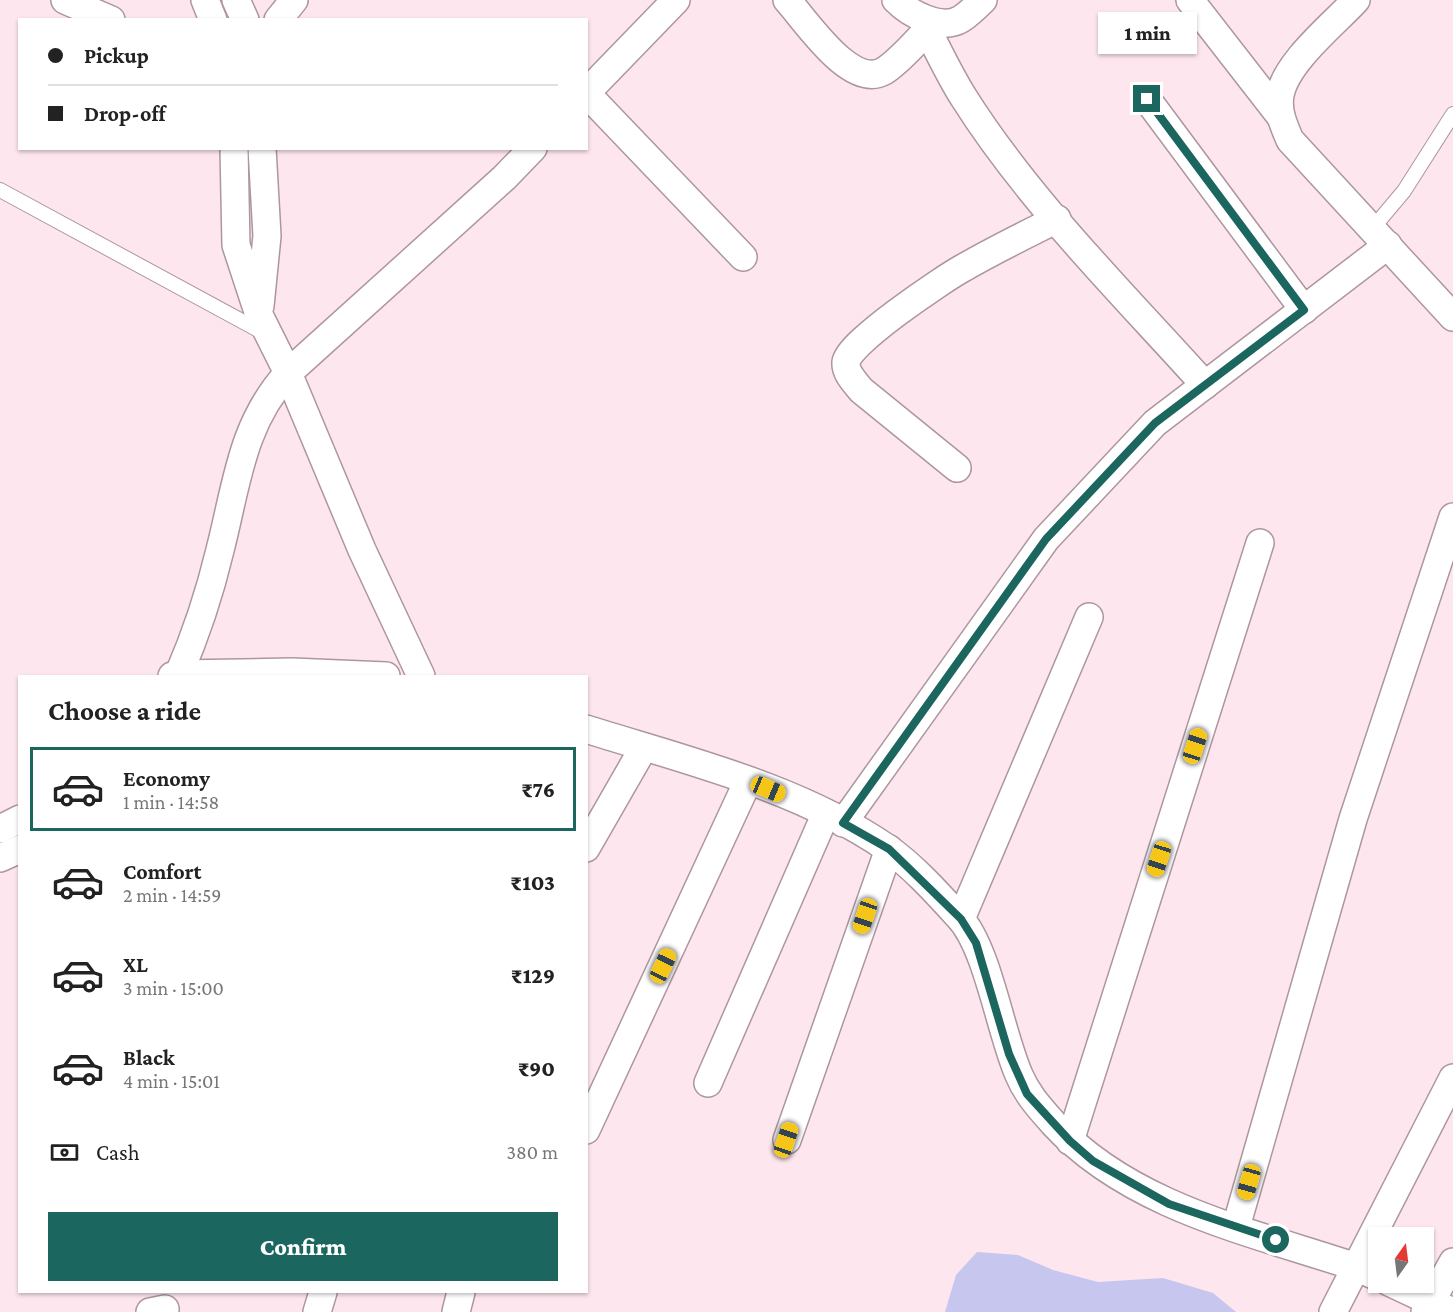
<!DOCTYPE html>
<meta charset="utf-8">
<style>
body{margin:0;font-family:"Crimson Pro",serif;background:#f6f6f6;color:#222;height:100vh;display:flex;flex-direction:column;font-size:22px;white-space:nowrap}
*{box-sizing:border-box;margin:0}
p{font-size:20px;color:#767676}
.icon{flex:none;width:33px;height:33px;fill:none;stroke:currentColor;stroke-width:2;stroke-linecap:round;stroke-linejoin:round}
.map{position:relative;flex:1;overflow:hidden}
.panel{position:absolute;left:18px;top:675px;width:570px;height:618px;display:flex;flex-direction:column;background:#fff;border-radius:0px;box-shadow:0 2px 4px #0004}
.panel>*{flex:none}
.hud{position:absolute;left:18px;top:18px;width:570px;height:132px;border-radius:0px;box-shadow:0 2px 4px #0004;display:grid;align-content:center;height:132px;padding:0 30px;background:#fff}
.needle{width:39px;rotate:14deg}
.controls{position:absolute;left:1368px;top:1227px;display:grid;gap:12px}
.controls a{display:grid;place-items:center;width:66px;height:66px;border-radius:0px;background:#fff;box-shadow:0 2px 4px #0004;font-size:30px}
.end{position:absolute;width:27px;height:27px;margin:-14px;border:8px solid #1b665e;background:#fff;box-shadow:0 0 0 3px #fff}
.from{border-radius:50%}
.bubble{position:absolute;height:42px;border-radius:0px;background:#fff;box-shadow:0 2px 4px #0004;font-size:20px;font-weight:800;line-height:42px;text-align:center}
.car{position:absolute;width:18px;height:36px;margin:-18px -9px;border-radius:8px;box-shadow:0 0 4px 2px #0007;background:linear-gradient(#f5c518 24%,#345 0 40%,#f5c518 0 76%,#345 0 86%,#f5c518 0)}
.hud b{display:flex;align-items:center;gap:21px;height:57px;font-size:22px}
.hud b+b{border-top:2px solid #e0e0e0}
.hud i{width:15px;height:15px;background:#222}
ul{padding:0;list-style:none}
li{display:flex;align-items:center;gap:18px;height:84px;margin:0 12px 9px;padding:0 18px;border:3px solid transparent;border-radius:0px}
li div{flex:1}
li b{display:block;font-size:22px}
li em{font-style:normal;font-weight:800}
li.on{border-color:#1b665e}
li>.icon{width:54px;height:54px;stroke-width:1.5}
h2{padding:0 30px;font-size:27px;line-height:72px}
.pay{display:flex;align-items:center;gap:15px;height:66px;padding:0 30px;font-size:22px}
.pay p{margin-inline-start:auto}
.cta{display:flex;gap:12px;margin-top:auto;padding:12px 30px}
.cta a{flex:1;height:69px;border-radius:0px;background:#1b665e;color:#fff;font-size:24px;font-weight:800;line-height:69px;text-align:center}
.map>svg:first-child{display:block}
.water{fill:#c7c6ee}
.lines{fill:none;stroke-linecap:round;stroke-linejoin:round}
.service-casing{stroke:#ad969f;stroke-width:16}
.minor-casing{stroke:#ad969f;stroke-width:30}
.service{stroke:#fff;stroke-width:14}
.minor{stroke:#fff;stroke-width:27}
.route{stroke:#1b665e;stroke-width:8}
</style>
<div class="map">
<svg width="1453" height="1312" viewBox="0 0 1453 1312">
<rect width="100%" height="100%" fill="#fee6ef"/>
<path class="water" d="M977,1252l41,3 35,15 45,12 65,-4 50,15 23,19h-291l11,-37z"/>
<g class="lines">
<defs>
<g id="service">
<path d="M0,190l264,143"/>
<path d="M1372,229l32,-38 49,-77"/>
</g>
<g id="minor">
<path d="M65,0l46,20"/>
<path d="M205,0l8,20"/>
<path d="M236,0l9,20"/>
<path d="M787,0c20,22 64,90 97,71 16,-10 30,-28 44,-41"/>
<path d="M896,0c14,14 45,31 65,19 8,-5 15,-12 22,-19"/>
<path d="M1190,0l91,117"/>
<path d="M1356,0c-22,24 -70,62 -76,95 -3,16 4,31 10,45l163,177"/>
<path d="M921,17c14,27 27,56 43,81 65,103 160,197 241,287"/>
<path d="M278,20l16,-20"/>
<path d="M586,93l157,164"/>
<path d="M586,93l90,-93"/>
<path d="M1147,99l157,211"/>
<path d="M234,148l2,97 23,70 29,58 74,177 59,126"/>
<path d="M260,306l7,-70 -5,-88"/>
<path d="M957,468l-96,-78c-6,-8 -16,-17 -15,-28 2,-19 97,-83 117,-94 31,-18 62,-33 94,-49"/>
<path d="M172,676l7,-2 113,-2 94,4"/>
<path d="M178,676c17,-39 32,-84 42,-126 17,-66 21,-125 68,-177l216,-195 29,-30"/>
<path d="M586,729c102,32 212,58 301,119 26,18 51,46 72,69 29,31 41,115 60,158 8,19 20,32 34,48 77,84 199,109 303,144l22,10"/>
<path d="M843,823l203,-284 109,-116 233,-178"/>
<path d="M0,829l20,-10"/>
<path d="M586,848l58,-101"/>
<path d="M0,858l20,-9"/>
<path d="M961,919l128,-302"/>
<path d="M708,1083l118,-270"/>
<path d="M586,1130l162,-349"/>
<path d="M787,1140l102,-291"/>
<path d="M1070,1141l190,-598"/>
<path d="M1236,1227l117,-408 100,-302"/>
<path d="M1389,1282l64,30"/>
<path d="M150,1312l15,-3"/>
<path d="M317,1312l6,-20"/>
<path d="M456,1312l5,-20"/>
<path d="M1333,1312l120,-234"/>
<path d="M1425,1312l28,-50"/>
</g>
</defs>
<use href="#service" class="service-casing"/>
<use href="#minor" class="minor-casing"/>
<use href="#service" class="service"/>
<use href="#minor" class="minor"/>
</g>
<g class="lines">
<path class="route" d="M1147,99l157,211 -149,113 -109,116 -203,284 46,26 72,70 15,24 33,111 18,40 43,47 23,20 76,43 107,36"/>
</g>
</svg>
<div class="controls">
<a><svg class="needle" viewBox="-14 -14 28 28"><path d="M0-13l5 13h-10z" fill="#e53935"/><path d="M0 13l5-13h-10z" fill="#767676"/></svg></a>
</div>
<i class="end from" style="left:1276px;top:1240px"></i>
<i class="end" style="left:1147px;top:99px"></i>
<div class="bubble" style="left:1098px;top:12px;width:99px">1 min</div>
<i class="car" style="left:1195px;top:746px;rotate:18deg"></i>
<i class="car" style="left:768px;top:789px;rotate:113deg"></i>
<i class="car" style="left:1159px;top:859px;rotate:198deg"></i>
<i class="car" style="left:865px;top:916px;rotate:199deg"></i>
<i class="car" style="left:663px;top:966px;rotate:25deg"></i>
<i class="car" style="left:786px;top:1140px;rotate:19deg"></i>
<i class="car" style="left:1249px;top:1182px;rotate:196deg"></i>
<div class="hud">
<b><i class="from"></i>Pickup</b>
<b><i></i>Drop-off</b>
</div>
<section class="panel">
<h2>Choose a ride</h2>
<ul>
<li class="on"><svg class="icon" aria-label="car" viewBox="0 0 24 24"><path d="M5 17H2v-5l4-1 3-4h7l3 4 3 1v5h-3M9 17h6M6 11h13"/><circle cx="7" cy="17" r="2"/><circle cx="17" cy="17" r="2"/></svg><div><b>Economy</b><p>1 min · 14:58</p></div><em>₹76</em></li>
<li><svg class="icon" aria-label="car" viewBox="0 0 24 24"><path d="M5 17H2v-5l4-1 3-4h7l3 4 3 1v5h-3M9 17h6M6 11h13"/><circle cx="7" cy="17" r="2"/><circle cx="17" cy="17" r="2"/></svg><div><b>Comfort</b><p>2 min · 14:59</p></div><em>₹103</em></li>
<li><svg class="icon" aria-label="car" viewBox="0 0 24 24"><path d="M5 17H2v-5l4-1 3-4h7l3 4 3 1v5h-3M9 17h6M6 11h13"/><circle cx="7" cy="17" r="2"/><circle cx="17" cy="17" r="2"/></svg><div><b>XL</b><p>3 min · 15:00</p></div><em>₹129</em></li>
<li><svg class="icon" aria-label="car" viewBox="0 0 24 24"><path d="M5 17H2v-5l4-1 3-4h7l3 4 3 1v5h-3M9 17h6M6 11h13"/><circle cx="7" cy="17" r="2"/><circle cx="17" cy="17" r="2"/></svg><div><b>Black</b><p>4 min · 15:01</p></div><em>₹90</em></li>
</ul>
<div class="pay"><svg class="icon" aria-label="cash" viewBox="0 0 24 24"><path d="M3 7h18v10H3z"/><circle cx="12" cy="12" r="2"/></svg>Cash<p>380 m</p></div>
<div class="cta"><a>Confirm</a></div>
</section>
</div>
